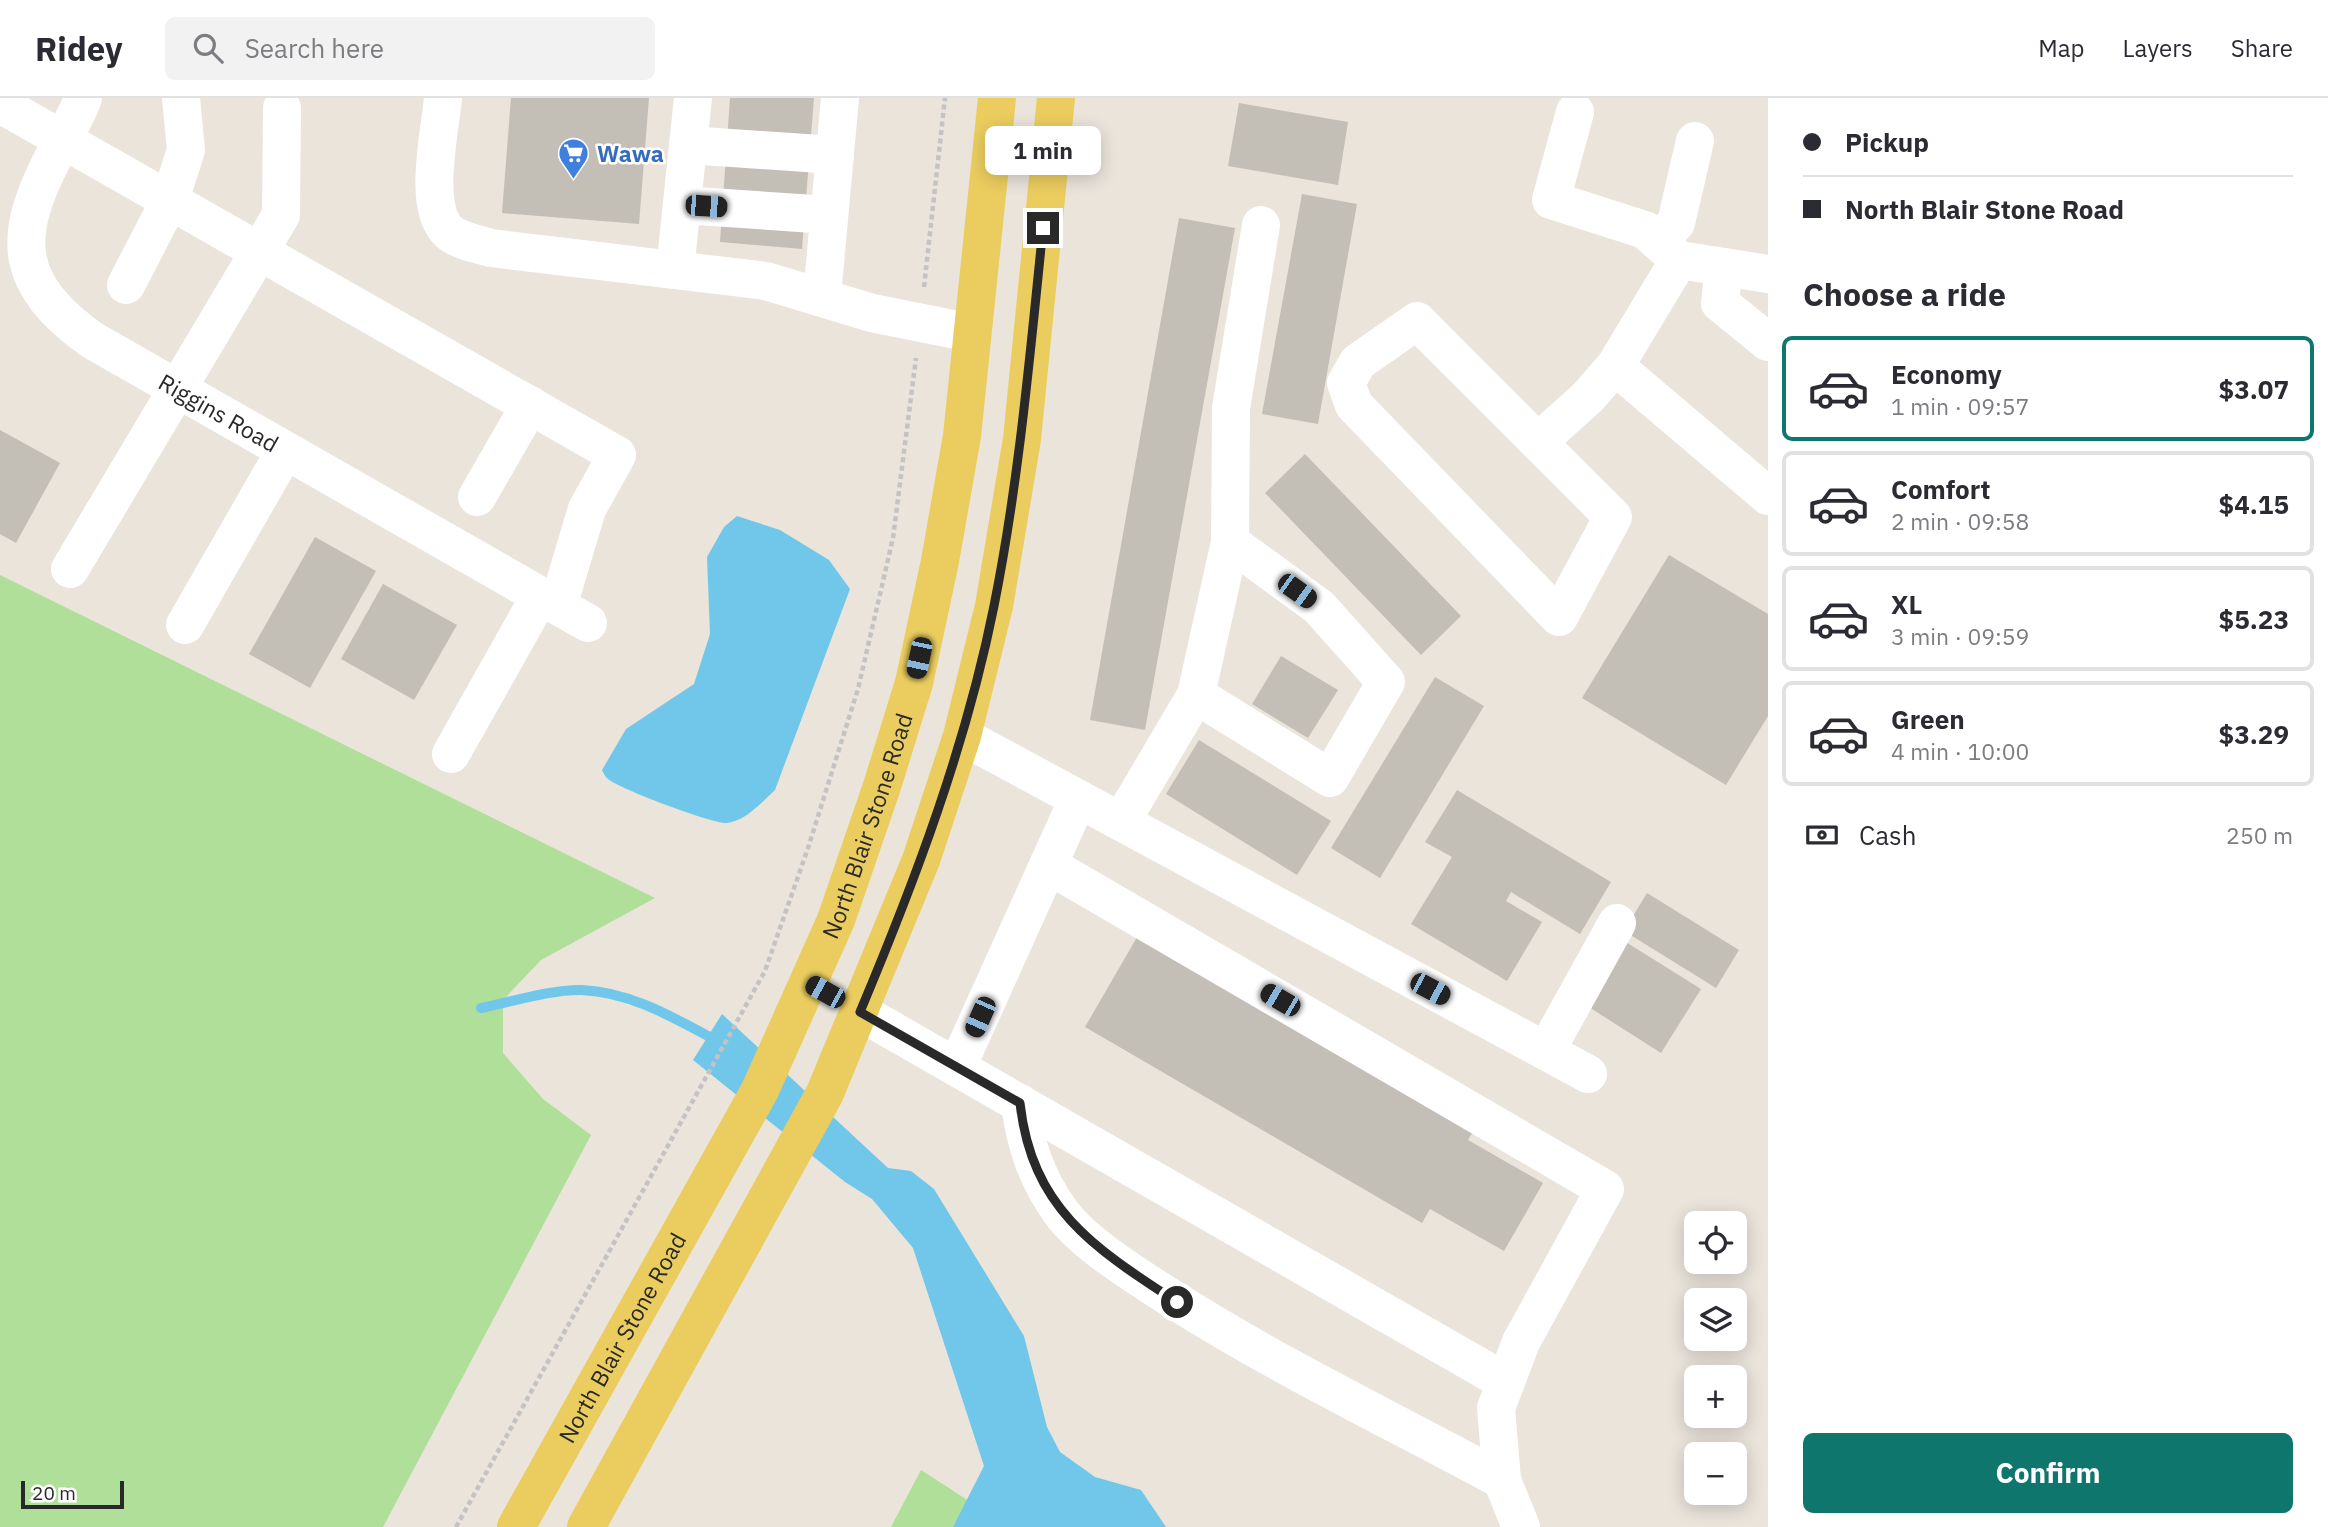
<!DOCTYPE html>
<meta charset="utf-8">
<style>
body{margin:0;font-family:"IBM Plex Sans",sans-serif;background:#f2f2f3;color:#2b2b33;height:100vh;display:flex;flex-direction:column;font-size:26px;white-space:nowrap}
*{box-sizing:border-box;margin:0}
p{font-size:23px;color:#7c7c81}
.icon{flex:none;width:38px;height:38px;fill:none;stroke:currentColor;stroke-width:2;stroke-linecap:round;stroke-linejoin:round}
.map{position:relative;flex:1;overflow:hidden}
.drawer{display:flex;flex-direction:column;background:#fff;width:560px}
.drawer>*{flex:none}
.top-card{display:grid;align-content:center;height:154px;padding:0 35px;background:#fff}
.tools{position:absolute;left:1684px;top:1113px;display:grid;gap:14px}
.tools a{display:grid;place-items:center;width:63px;height:63px;border-radius:10px;background:#fff;box-shadow:0 4px 18px #0003;font-size:35px}
.scale{position:absolute;left:21px;bottom:18px;width:103px;box-sizing:border-box;padding-left:7px;border:4px solid #292929;border-top:0;font-size:19px;line-height:24px;white-space:nowrap;color:#292929;-webkit-text-stroke:5px #fff;paint-order:stroke}
.end{position:absolute;width:32px;height:32px;margin:-16px;border:9px solid #292929;background:#fff;box-shadow:0 0 0 4px #fff}
.from{border-radius:50%}
.bubble{position:absolute;height:49px;border-radius:10px;background:#fff;box-shadow:0 4px 18px #0003;font-size:23px;font-weight:700;line-height:49px;text-align:center}
.car{position:absolute;width:21px;height:42px;margin:-21px -10px;border-radius:9px;box-shadow:0 0 5px 2px #0007;background:linear-gradient(#222 24%,#8ab4d8 0 40%,#222 0 76%,#8ab4d8 0 86%,#222 0)}
.top-card b{display:flex;align-items:center;gap:24px;height:66px;font-size:26px}
.top-card b+b{border-top:2px solid #e1e1e2}
.top-card i{width:18px;height:18px;background:#2b2b33}
ul{padding:0;list-style:none}
li{display:flex;align-items:center;gap:21px;height:105px;margin:0 14px 10px;padding:0 21px;border:4px solid #e1e1e2;border-radius:10px}
li div{flex:1}
li b{display:block;font-size:26px}
li em{font-style:normal;font-weight:700}
li.current{border-color:#0f766e}
li>.icon{width:63px;height:63px;stroke-width:1.5}
h2{padding:0 35px;font-size:32px;line-height:84px}
.pay{display:flex;align-items:center;gap:18px;height:77px;padding:0 35px;font-size:26px}
.pay p{margin-inline-start:auto}
.action{display:flex;gap:14px;margin-top:auto;padding:14px 35px}
.action a{flex:1;height:80px;border-radius:10px;background:#0f766e;color:#fff;font-size:28px;font-weight:700;line-height:80px;text-align:center}
header{display:flex;align-items:center;gap:42px;box-sizing:border-box;height:98px;padding:0 35px;background:#fff;border-bottom:2px solid #e1e1e2}
header strong{font-size:33px}
nav{display:flex;gap:38px;margin-inline-start:auto;font-size:24px}
.search{width:490px;height:63px;background:#f2f2f3;display:flex;align-items:center;gap:18px;box-sizing:border-box;padding:0 24px;border-radius:10px;color:#7c7c81;font-size:26px}
main{display:flex;flex:1;min-height:0}
.map>svg:first-child{display:block}
.green{fill:#afdf99}
.water{fill:#71c7e9}
.lines{fill:none;stroke-linecap:round;stroke-linejoin:round}
.stream{stroke:#71c7e9;stroke-width:10}
.building{fill:#c3beb6}
.path{stroke:#c3c3c3;stroke-width:4.5;stroke-dasharray:5 3.5;stroke-linecap:butt}
.minor{stroke:#fff;stroke-width:38}
.major{stroke:#ebcd5f;stroke-width:38}
.route{stroke:#292929;stroke-width:9}
.labels{text-anchor:middle;dominant-baseline:central;stroke-width:5;stroke-linejoin:round;paint-order:stroke}
.shop-label{font-size:23px;font-weight:bold;fill:#366cbe;stroke:#fff;text-anchor:start}
.street-label{font-size:23px;fill:#292929;stroke:#fff}
</style>
<header>
<strong>Ridey</strong>
<div class="search"><svg class="icon" aria-label="search" viewBox="0 0 24 24"><circle cx="10" cy="10" r="6"/><path d="M15 15l6 6"/></svg>Search here</div>
<nav><a>Map</a><a>Layers</a><a>Share</a></nav>
</header>
<main>
<div class="map">
<svg width="1768" height="1429" viewBox="0 0 1768 1429">
<rect width="100%" height="100%" fill="#eae4db"/>
<g class="green">
<path d="M0,477l655,323 -114,62 -38,40v53l40,46 48,36 -208,392h-383z"/>
<path d="M921,1372l88,57h-118z"/>
</g>
<g class="water">
<path d="M737,418l43,14 49,30 21,29 -75,201c-13,12 -30,32 -49,33 -16,0 -106,-34 -118,-44 -3,-2 -5,-7 -6,-9l24,-41 68,-45 16,-50 -3,-77 17,-30z"/>
<path d="M722,916l166,154 23,3 23,18 90,147 23,91 13,25 35,25 46,13 25,37h-213l31,-61 -71,-218 -41,-49 -27,-17 -152,-122z"/>
</g>
<g class="lines">
<path class="stream" d="M481,910c30,-6 72,-19 101,-18 46,2 87,25 126,46"/>
</g>
<g class="building">
<path d="M511,0h138l-10,126 -137,-11z"/>
<path d="M730,0h84l-12,151 -82,-7z"/>
<path d="M1239,5l109,19 -10,63 -110,-19z"/>
<path d="M1302,96l55,10 -39,220 -56,-10z"/>
<path d="M1179,120l56,10 -90,502 -55,-10z"/>
<path d="M0,332l60,33 -44,80 -16,-9z"/>
<path d="M1305,356l156,162 -40,39 -156,-162z"/>
<path d="M315,439l61,34 -66,117 -61,-34z"/>
<path d="M1669,457l99,59v102l-42,69 -144,-87z"/>
<path d="M383,486l74,41 -43,75 -73,-41z"/>
<path d="M1281,558l57,34 -30,48 -56,-34z"/>
<path d="M1435,579l49,29 -104,172 -49,-30z"/>
<path d="M1199,642l132,81 -34,54 -131,-81z"/>
<path d="M1457,692l154,92 -31,52 -69,-42 -5,9 36,21 -35,59 -96,-57 41,-67 -27,-15z"/>
<path d="M1647,795l92,57 -23,38 -92,-57z"/>
<path d="M1140,834l336,195 -8,13 75,43 -39,68 -74,-42 -8,14 -337,-196z"/>
<path d="M1621,841l80,50 -40,64 -80,-51z"/>
</g>
<g class="lines">
<g class="path">
<path d="M924,189l21,-189"/>
<path d="M456,1429l309,-556 43,-123 50,-159 35,-151 23,-180"/>
</g>
<g class="minor">
<path id="s1" d="M83,0c-7,20 -20,39 -29,58 -43,82 -40,128 38,184l496,283"/>
<path d="M443,0c-3,34 -21,110 6,134 10,9 29,12 42,16l275,33 106,32 100,20"/>
<path d="M0,6l617,351 -30,54 -29,97"/>
<path d="M1575,14l-24,88 94,30 34,30 89,14"/>
<path d="M688,47l147,10"/>
<path d="M682,107l147,10"/>
<path d="M1658,143l18,-18 19,-82"/>
<path d="M1724,169l-4,36 48,39"/>
<path d="M675,172l18,-172"/>
<path d="M126,187l44,-85 16,-50 -5,-52"/>
<path d="M822,198l18,-198"/>
<path d="M1417,223l196,196 -54,100 -205,-212 -8,-22 12,-21z"/>
<path d="M1615,268l153,130"/>
<path d="M1538,344l50,-45 27,-31 64,-106"/>
<path d="M477,399l53,-92"/>
<path d="M70,471l211,-354 1,-107"/>
<path d="M185,527l100,-174"/>
<path d="M1196,597l134,83 56,-96 -67,-75 -89,-65"/>
<path d="M962,638l626,338"/>
<path d="M451,656l89,-158"/>
<path d="M1121,724l75,-127 34,-153 1,-134 30,-183"/>
<path d="M1048,767l557,324 -84,153 -25,66 6,72 19,47"/>
<path d="M860,914l646,370"/>
<path d="M1546,953l71,-128"/>
<path d="M957,969l121,-268"/>
<path d="M1020,1005c5,41 16,74 40,108 22,31 71,61 103,82 109,70 226,126 339,187"/>
</g>
<g class="major">
<path id="s2" d="M516,1429l244,-437 76,-170 46,-134 32,-103 26,-122 22,-125 35,-338"/>
<path d="M586,1429l239,-434 96,-233 41,-124 32,-130 28,-167 34,-341"/>
</g>
</g>
<g class="lines">
<path class="route" d="M1043,130c-13,126 -24,253 -49,378 -28,140 -79,275 -134,406l160,91c12,106 74,145 157,199"/>
</g>
<defs>
<symbol id="supermarket-pin" viewBox="-11 -11 22 30"><path d="M0 17L-7.5 6A9.5 9.5 0 1 1 7.5 6Z" fill="#3f7fe0" stroke="#fff"/><path d="M-6-5.5h2.5l.6 2H6L4.5 2H-2.5L-4.4-4H-6ZM-1.5 3.2a1.3 1.3 0 1 0 .1 0ZM3 3.2a1.3 1.3 0 1 0 .1 0Z" fill="#fff"/></symbol>
</defs>
<g fill-rule="evenodd">
<use href="#supermarket-pin" x="556" y="38" width="35" height="47"/>
</g>
<g class="labels">
<g class="shop-label">
<text x="597" y="55">Wawa</text>
</g>
<g class="street-label">
<text stroke="none"><textPath href="#s1" startOffset="425">Riggins Road</textPath></text>
<text stroke="none"><textPath href="#s2" startOffset="786">North Blair Stone Road</textPath></text>
<text stroke="none"><textPath href="#s2" startOffset="217">North Blair Stone Road</textPath></text>
</g>
</g>
</svg>
<div class="tools">
<a><svg class="icon" aria-label="locate" viewBox="0 0 24 24"><circle cx="12" cy="12" r="6"/><path d="M12 2v4M12 18v4M2 12h4M18 12h4"/></svg></a>
<a><svg class="icon" aria-label="layers" viewBox="0 0 24 24"><path d="M12 4l9 5-9 5-9-5zM3 14l9 5 9-5"/></svg></a>
<a>+</a>
<a>−</a>
</div>
<div class="scale">20 m</div>
<i class="end from" style="left:1177px;top:1204px"></i>
<i class="end" style="left:1043px;top:130px"></i>
<div class="bubble" style="left:985px;top:28px;width:116px">1 min</div>
<i class="car" style="left:706px;top:108px;rotate:94deg"></i>
<i class="car" style="left:1297px;top:493px;rotate:126deg"></i>
<i class="car" style="left:919px;top:560px;rotate:192deg"></i>
<i class="car" style="left:1430px;top:891px;rotate:118deg"></i>
<i class="car" style="left:825px;top:894px;rotate:299deg"></i>
<i class="car" style="left:1280px;top:902px;rotate:300deg"></i>
<i class="car" style="left:980px;top:919px;rotate:204deg"></i>
</div>
<section class="drawer">
<div class="top-card">
<b><i class="from"></i>Pickup</b>
<b><i></i>North Blair Stone Road</b>
</div>
<h2>Choose a ride</h2>
<ul>
<li class="current"><svg class="icon" aria-label="car" viewBox="0 0 24 24"><path d="M5 17H2v-5l4-1 3-4h7l3 4 3 1v5h-3M9 17h6M6 11h13"/><circle cx="7" cy="17" r="2"/><circle cx="17" cy="17" r="2"/></svg><div><b>Economy</b><p>1 min · 09:57</p></div><em>$3.07</em></li>
<li><svg class="icon" aria-label="car" viewBox="0 0 24 24"><path d="M5 17H2v-5l4-1 3-4h7l3 4 3 1v5h-3M9 17h6M6 11h13"/><circle cx="7" cy="17" r="2"/><circle cx="17" cy="17" r="2"/></svg><div><b>Comfort</b><p>2 min · 09:58</p></div><em>$4.15</em></li>
<li><svg class="icon" aria-label="car" viewBox="0 0 24 24"><path d="M5 17H2v-5l4-1 3-4h7l3 4 3 1v5h-3M9 17h6M6 11h13"/><circle cx="7" cy="17" r="2"/><circle cx="17" cy="17" r="2"/></svg><div><b>XL</b><p>3 min · 09:59</p></div><em>$5.23</em></li>
<li><svg class="icon" aria-label="car" viewBox="0 0 24 24"><path d="M5 17H2v-5l4-1 3-4h7l3 4 3 1v5h-3M9 17h6M6 11h13"/><circle cx="7" cy="17" r="2"/><circle cx="17" cy="17" r="2"/></svg><div><b>Green</b><p>4 min · 10:00</p></div><em>$3.29</em></li>
</ul>
<div class="pay"><svg class="icon" aria-label="cash" viewBox="0 0 24 24"><path d="M3 7h18v10H3z"/><circle cx="12" cy="12" r="2"/></svg>Cash<p>250 m</p></div>
<div class="action"><a>Confirm</a></div>
</section>
</main>
